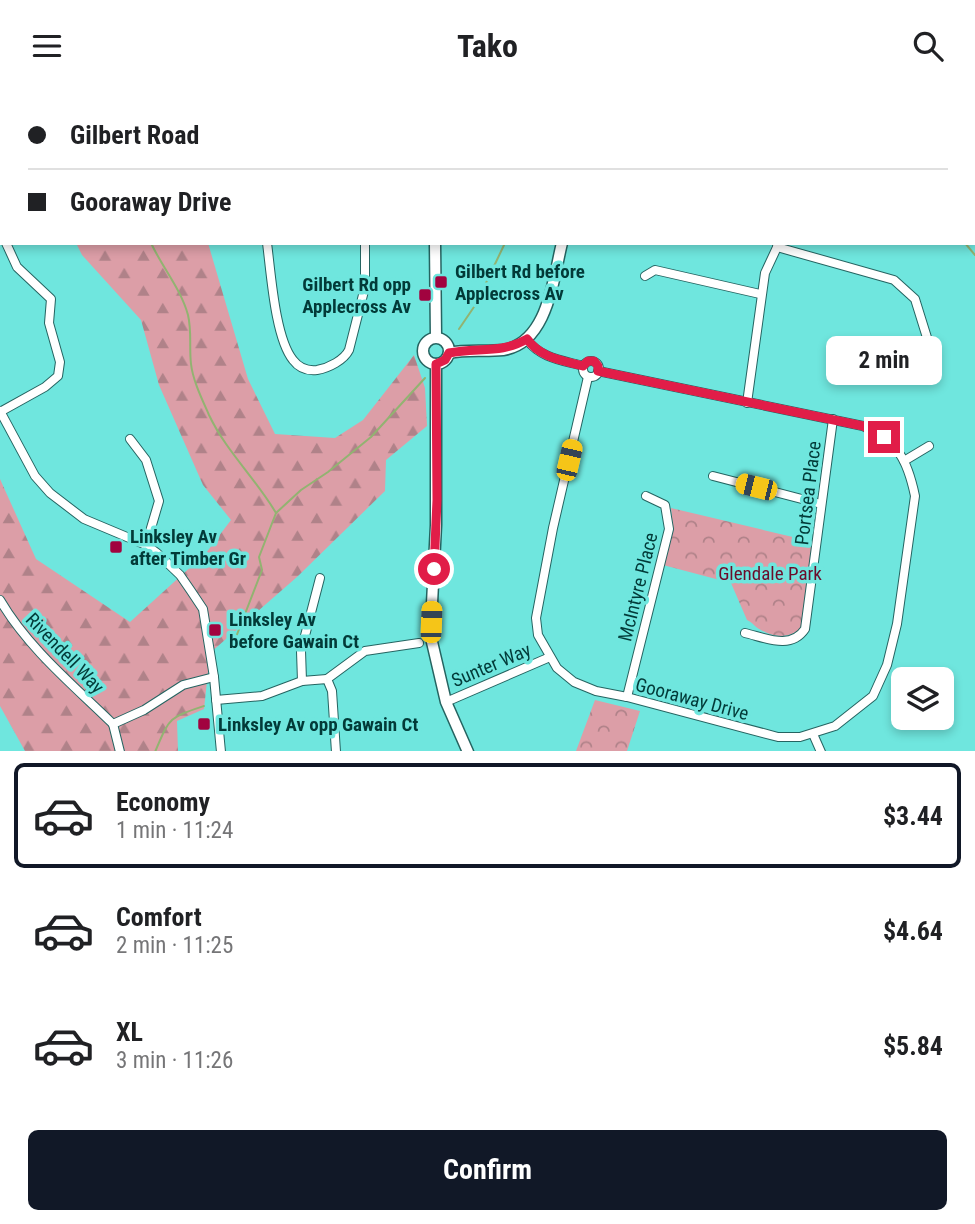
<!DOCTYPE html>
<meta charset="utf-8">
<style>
body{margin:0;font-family:"Roboto Condensed",sans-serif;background:#f6f6f6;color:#202124;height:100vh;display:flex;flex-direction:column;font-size:26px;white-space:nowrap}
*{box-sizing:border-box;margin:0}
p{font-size:23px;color:#757577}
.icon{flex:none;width:38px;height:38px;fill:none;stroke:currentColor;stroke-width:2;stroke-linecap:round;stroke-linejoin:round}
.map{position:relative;height:660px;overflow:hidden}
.sheet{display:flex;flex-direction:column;background:#fff;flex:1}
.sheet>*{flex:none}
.banner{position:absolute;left:0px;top:0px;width:976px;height:154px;box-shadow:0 4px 10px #0003;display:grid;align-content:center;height:154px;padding:0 28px;background:#fff}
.fabs{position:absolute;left:891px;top:576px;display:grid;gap:14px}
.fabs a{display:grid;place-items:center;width:63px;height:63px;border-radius:10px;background:#fff;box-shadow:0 4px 10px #0003;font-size:35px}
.end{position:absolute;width:32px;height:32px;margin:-16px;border:9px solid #e11d48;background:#fff;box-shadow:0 0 0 4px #fff}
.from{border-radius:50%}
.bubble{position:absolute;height:49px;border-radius:10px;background:#fff;box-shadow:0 4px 10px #0003;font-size:23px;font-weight:700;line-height:49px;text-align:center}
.car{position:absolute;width:21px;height:42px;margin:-21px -10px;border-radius:9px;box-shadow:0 0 5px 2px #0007;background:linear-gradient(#f5c518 24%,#345 0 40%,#f5c518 0 76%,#345 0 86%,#f5c518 0)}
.banner b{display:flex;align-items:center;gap:24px;height:66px;font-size:26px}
.banner b+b{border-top:2px solid #e0e0e0}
.banner i{width:18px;height:18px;background:#202124}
ul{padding:12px 0 0;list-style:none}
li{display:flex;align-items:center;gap:21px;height:105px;margin:0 14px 10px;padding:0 14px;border:4px solid transparent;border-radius:10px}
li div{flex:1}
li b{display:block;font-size:26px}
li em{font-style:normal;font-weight:700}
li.selected{border-color:#111827}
li>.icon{width:63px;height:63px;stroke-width:1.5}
.button{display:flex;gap:14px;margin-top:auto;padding:14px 28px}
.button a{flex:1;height:80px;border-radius:10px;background:#111827;color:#fff;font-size:28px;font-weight:700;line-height:80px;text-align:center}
header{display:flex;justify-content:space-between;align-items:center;height:91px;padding:0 28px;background:#fff;font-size:32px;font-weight:700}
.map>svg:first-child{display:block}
.forest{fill:url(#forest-firs)}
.park{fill:url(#park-crowns)}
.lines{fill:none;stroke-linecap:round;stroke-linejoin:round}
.stream{stroke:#92b371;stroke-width:2}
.street-casing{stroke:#256461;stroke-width:10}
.secondary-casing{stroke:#256461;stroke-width:13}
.street{stroke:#fff;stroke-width:8}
.secondary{stroke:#fff;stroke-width:10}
.route{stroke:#e11d48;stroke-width:9}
.poi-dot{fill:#a1033f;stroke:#6fe6de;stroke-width:2.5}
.labels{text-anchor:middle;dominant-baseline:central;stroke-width:7;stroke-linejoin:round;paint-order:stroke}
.poi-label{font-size:19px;font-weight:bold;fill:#023a38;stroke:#6fe6de;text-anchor:start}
.street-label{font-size:19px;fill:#023a38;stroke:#6fe6de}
.park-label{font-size:19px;fill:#6b0c2a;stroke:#6fe6de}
</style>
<header><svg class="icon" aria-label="menu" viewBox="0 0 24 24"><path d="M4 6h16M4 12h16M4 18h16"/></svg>Tako<svg class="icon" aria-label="search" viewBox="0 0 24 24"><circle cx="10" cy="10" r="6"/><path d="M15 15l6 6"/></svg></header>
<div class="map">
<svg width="975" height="661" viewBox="0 0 975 661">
<defs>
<pattern id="forest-firs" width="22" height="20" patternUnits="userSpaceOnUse" patternTransform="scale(1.75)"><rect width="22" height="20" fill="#dc9ea7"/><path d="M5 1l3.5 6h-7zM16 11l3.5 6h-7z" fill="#b08289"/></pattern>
<pattern id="park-crowns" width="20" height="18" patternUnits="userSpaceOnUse" patternTransform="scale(1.75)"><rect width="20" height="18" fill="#dc9ea7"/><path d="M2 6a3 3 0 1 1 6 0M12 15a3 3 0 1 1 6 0" fill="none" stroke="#b08289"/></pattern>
</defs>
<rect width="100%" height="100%" fill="#6fe6de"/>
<path class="forest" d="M76,152h132l40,136 27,55 60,4 28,-18 51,-65 11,33 2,38 -41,34 -1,31 -88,86 -87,76 -6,56 -27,12 1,30h-153l-25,-45v-227l36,80 94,63 76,-69 25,-33 -28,-35 -44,-100 -18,-65 -59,-65z"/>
<g class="park">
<path d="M671,417l143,34 -11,84c-10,12 -28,13 -42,4 -7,-3 -7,-7 -14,-10l-16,-37 -68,-18 10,-37z"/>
<path d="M595,609l45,11 -13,40h-51z"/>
</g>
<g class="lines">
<g class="stream">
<path d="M944,0v2"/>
<path d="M132,2l1,-2"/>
<path d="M151,152c11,24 30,46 37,72 4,17 1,32 3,49 2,17 11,35 18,51 17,36 47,64 67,98"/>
<path d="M965,152l10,12"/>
<path d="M459,238l17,-25 29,-61"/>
<path d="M231,559l31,-80 -3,-13 17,-44 25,-23 27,-18 43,-35 54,-59"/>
<path d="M155,661c15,-35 13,-34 49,-46"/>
</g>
<defs>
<g id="street">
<path d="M217,0l1,2"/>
<path d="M321,0l1,2"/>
<path d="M458,0v2"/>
<path d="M867,0l1,2"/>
<path d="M0,66l2,3"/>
<path d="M267,152c4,30 8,95 26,117 6,8 15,11 24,10 12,-2 27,-10 32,-20l16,-63v-44"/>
<path d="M777,156l117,33 21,19 14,45"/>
<path d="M645,185l10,-6 105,24"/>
<path d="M527,249c14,18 34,20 56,26"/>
<circle cx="591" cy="278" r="8"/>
<path d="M588,286l-35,151 -17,90 2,17 19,33 17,14 22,9 31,6 151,40h22l35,-11 38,-30 14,-31 10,-41 18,-128c-8,-38 -17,-53 -52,-70l-265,-55"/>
<path d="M747,312l18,-130 14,-30"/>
<path d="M0,320l35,65 15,17 34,26 62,26 11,8 23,22 11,16 12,18 11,68 7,75"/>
<path d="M0,321l45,-25 13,-11 2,-14 -11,-39 2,-24 -34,-32 -11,-24"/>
<path d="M130,348l16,21 13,41 -13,44"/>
<path d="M904,370l25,-15"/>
<path d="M713,385l108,28"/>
<path d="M0,509c28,48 73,85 113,124"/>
<path d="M745,542c21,5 46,17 60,-4l28,-210"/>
<path d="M327,588l38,-28 54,-8"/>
<path d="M302,590l-1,-30 19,-73"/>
<path d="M627,606l42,-168 -4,-24 -19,-9"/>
<path d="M216,609l46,-4 40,-15 25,-2 5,12 4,61"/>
<path d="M446,611l104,-45"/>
<path d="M113,633l31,-14 39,-25 31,-8"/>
<path d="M113,633l7,28"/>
<path d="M813,643l8,18"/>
</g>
<g id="secondary">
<path d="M396,0l1,2"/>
<path d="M729,0l4,2"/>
<path d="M605,2l1,-2"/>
<path d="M435,152l1,94"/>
<circle cx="436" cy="260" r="13"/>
<path d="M449,262c18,-4 35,-1 54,-3 45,-7 50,-71 59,-107"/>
<path d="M436,273v161l-5,98 1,19 14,60 22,50"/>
</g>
</defs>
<use href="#street" class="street-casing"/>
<use href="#secondary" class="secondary-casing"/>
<use href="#street" class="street"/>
<use href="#secondary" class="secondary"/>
</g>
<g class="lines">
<path class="route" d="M434,478l3,-69 -1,-136 9,-4 4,-7c27,-6 53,1 78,-14 14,19 34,21 56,27l5,-5h6l4,5v5l265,55 21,11"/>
</g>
<g class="poi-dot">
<rect x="434" y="184" width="14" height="14" rx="3.5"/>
<rect x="418" y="197" width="14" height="14" rx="3.5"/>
<rect x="109" y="449" width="14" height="14" rx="3.5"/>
<rect x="208" y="532" width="14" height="14" rx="3.5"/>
<rect x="197" y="626" width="14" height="14" rx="3.5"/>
</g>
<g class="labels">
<g class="poi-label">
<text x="455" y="180">Gilbert Rd before<tspan x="455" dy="22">Applecross Av</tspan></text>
<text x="411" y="193" text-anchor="end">Gilbert Rd opp<tspan x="411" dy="22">Applecross Av</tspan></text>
<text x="130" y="445">Linksley Av<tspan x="130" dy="22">after Timber Gr</tspan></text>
<text x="229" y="528">Linksley Av<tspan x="229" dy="22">before Gawain Ct</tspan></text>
<text x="218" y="633">Linksley Av opp Gawain Ct</text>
</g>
<g class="street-label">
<text transform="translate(808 402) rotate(-83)">Portsea Place</text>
<text transform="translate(638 496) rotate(-76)">McIntyre Place</text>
<text transform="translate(65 562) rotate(46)">Rivendell Way</text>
<text transform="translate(491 574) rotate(-23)">Sunter Way</text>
<text transform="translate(692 608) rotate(15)">Gooraway Drive</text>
</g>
<g class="park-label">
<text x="770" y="482">Glendale Park</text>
</g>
</g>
</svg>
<div class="fabs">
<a><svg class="icon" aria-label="layers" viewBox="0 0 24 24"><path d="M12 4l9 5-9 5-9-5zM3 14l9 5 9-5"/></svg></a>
</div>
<i class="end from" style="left:434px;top:478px"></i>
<i class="end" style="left:884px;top:346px"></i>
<div class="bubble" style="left:826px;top:245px;width:116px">2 min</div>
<i class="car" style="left:569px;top:369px;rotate:13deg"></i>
<i class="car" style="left:756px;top:396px;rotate:284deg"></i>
<i class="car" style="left:431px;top:531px;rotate:2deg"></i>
<div class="banner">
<b><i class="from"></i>Gilbert Road</b>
<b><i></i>Gooraway Drive</b>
</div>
</div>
<section class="sheet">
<ul>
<li class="selected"><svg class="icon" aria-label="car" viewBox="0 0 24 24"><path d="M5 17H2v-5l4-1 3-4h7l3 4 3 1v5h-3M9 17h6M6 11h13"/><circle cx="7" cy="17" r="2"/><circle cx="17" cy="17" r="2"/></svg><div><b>Economy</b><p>1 min · 11:24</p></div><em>$3.44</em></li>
<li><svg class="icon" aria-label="car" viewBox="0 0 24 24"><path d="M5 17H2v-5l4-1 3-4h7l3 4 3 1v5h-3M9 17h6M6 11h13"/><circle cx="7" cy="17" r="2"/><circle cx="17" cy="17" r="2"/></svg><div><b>Comfort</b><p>2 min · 11:25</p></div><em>$4.64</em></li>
<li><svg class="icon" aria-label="car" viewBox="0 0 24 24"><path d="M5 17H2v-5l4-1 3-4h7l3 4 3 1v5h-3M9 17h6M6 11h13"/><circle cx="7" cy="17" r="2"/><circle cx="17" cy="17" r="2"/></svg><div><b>XL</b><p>3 min · 11:26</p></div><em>$5.84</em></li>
</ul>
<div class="button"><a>Confirm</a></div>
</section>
